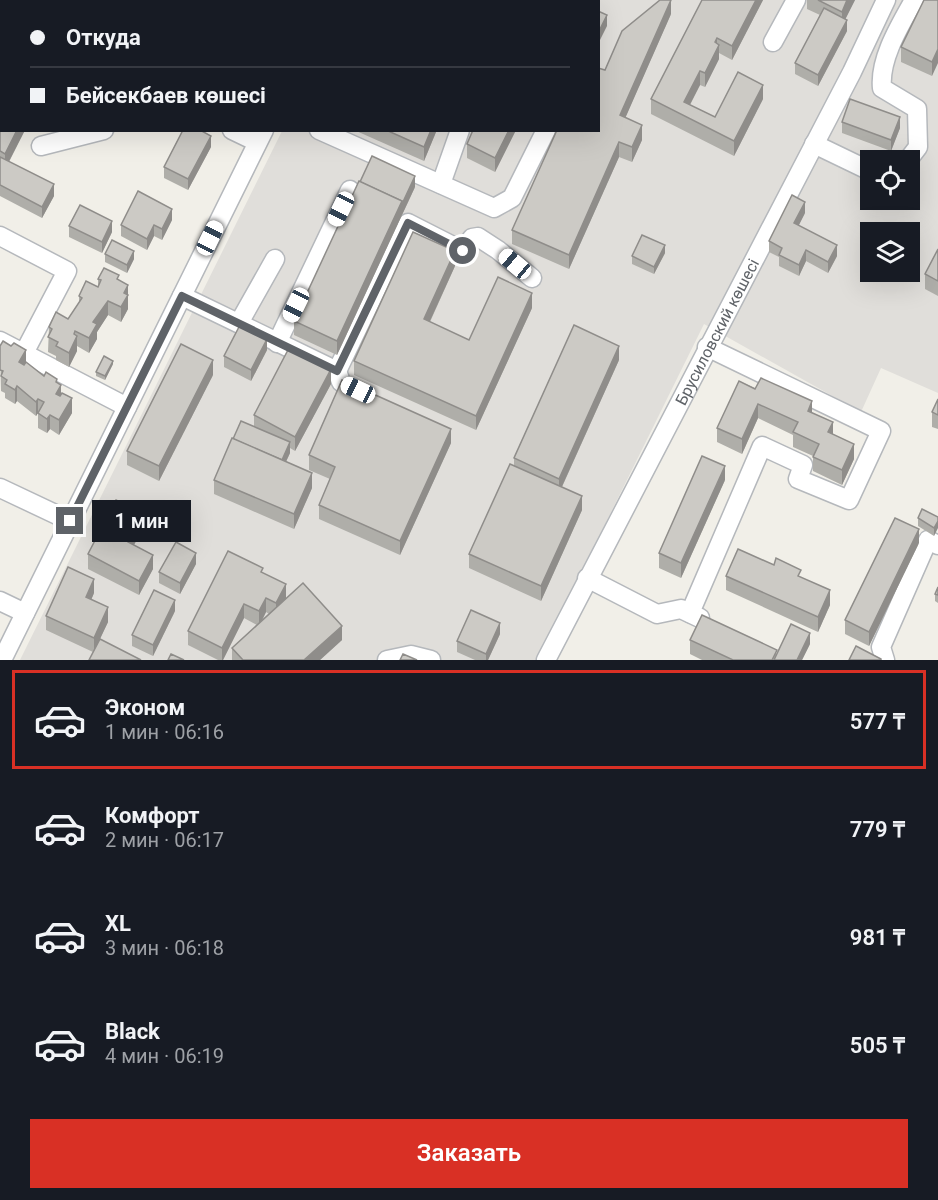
<!DOCTYPE html>
<html lang="ru">
<meta charset="utf-8">
<style>
body{margin:0;font-family:Roboto,sans-serif;background:#242831;color:#f1f3f6;height:100vh;display:flex;flex-direction:column;font-size:22px;white-space:nowrap}
*{box-sizing:border-box;margin:0}
p{font-size:20px;color:#9ea1a6}
.icon{flex:none;width:33px;height:33px;fill:none;stroke:currentColor;stroke-width:2;stroke-linecap:round;stroke-linejoin:round}
.map{position:relative;height:660px;overflow:hidden}
.side{display:flex;flex-direction:column;background:#171b24;flex:1}
.side>*{flex:none}
.hud{position:absolute;left:0px;top:0px;width:600px;height:132px;box-shadow:0 6px 24px #0002;display:grid;align-content:center;height:132px;padding:0 30px;background:#171b24}
.fabs{position:absolute;left:860px;top:150px;display:grid;gap:12px}
.fabs a{display:grid;place-items:center;width:60px;height:60px;border-radius:0px;background:#171b24;box-shadow:0 6px 24px #0002;font-size:30px}
.end{position:absolute;width:27px;height:27px;margin:-14px;border:8px solid #5f6368;background:#fff;box-shadow:0 0 0 3px #fff}
.from{border-radius:50%}
.bubble{position:absolute;height:42px;border-radius:0px;background:#171b24;box-shadow:0 6px 24px #0002;font-size:20px;font-weight:600;line-height:42px;text-align:center}
.car{position:absolute;width:18px;height:36px;margin:-18px -9px;border-radius:8px;box-shadow:0 0 4px 2px #0007;background:linear-gradient(#fff 24%,#345 0 40%,#fff 0 76%,#345 0 86%,#fff 0)}
.hud b{display:flex;align-items:center;gap:21px;height:57px;font-size:22px}
.hud b+b{border-top:2px solid #363941}
.hud i{width:15px;height:15px;background:#f1f3f6}
ul{padding:10px 0 0;list-style:none}
li{display:flex;align-items:center;gap:18px;height:99px;margin:0 12px 9px;padding:0 18px;border:3px solid transparent;border-radius:0px}
li div{flex:1}
li b{display:block;font-size:22px}
li em{font-style:normal;font-weight:600}
li.current{border-color:#d93025}
li>.icon{width:54px;height:54px;stroke-width:1.5}
.primary-button{display:flex;gap:12px;margin-top:auto;padding:12px 30px}
.primary-button a{flex:1;height:69px;border-radius:0px;background:#d93025;color:#fff;font-size:24px;font-weight:600;line-height:69px;text-align:center}
.map>svg:first-child{display:block}
.industrial{fill:#e0deda;fill-rule:evenodd}
.lines{fill:none;stroke-linecap:round;stroke-linejoin:round}
.minor-casing{stroke:#b5b8bc;stroke-width:21}
.minor{stroke:#fff;stroke-width:18}
.wall{fill:#afaea9;fill-rule:evenodd}
.shaded-wall{fill:#8f8d8a}
.building{fill:#cccac5;stroke:#8f8d8a;stroke-width:1.5}
.route{stroke:#5f6368;stroke-width:8}
.labels{text-anchor:middle;dominant-baseline:central;stroke-width:5;stroke-linejoin:round;paint-order:stroke}
.street-label{font-size:16px;fill:#5f6368;stroke:#fff}
</style>
<div class="map">
<svg width="938" height="660" viewBox="0 0 938 660">
<rect width="100%" height="100%" fill="#f1efe8"/>
<g class="industrial">
<path d="M105,0h226l-226,2z"/>
<path d="M346,0h592v393l-57,-25 -20,44 -157,-88 -166,336h-518l262,-529 316,-1v-128zM870,160h39v40h-39zM870,232h39v40h-39z"/>
</g>
<g class="lines">
<defs>
<g id="minor">
<path d="M65,0l3,2"/>
<path d="M342,0l2,2"/>
<path d="M328,2l1,-2"/>
<path d="M773,42l23,-42"/>
<path d="M232,130l25,12"/>
<path d="M319,130l175,78 18,-10 34,-68"/>
<path d="M814,144l56,27"/>
<path d="M41,146l63,-16"/>
<path d="M908,160l10,-13 -1,-38 -35,-21c-3,-29 18,-63 32,-88"/>
<path d="M441,184l19,-54"/>
<path d="M0,236l67,35 -43,82"/>
<path d="M182,296l155,75 4,11"/>
<path d="M239,323l36,-64"/>
<path d="M0,341l127,66"/>
<path d="M277,343l73,-153"/>
<path d="M337,371l71,-148 55,28 9,-13 6,-1 20,13 34,28"/>
<path d="M0,488l70,33"/>
<path d="M587,578l70,36 24,-5 19,9"/>
<path d="M0,601l25,12"/>
<path d="M690,613l72,-167 41,19 -5,14 51,21 32,-69 -174,-84"/>
<path d="M2,660l262,-530"/>
<path d="M387,660l24,-5 20,5"/>
<path id="s1" d="M546,660l306,-588 34,-72"/>
<path d="M885,660l-4,-13 47,-107 10,5"/>
</g>
</defs>
<use href="#minor" class="minor-casing"/>
<use href="#minor" class="minor"/>
</g>
<g class="wall">
<path d="M131,0h62l-1,2h-61z"/>
<path d="M367,0h52l4,2h-56z"/>
<path d="M702,0h61l-31,60 -13,-7v6l-14,28 -5,-2 -10,20 25,12 48,-18 -29,57 -83,-42v-15z"/>
<path d="M807,0h48l-10,19 2,12 -29,55 -23,-12v-11l25,-48 -13,-6z"/>
<path d="M938,0l-6,76 -31,-14v-15z"/>
<path d="M671,14l-46,104 17,22 -10,22 -13,-5 -50,112 -57,-25v-14l93,-160z"/>
<path d="M0,104l2,26h23l-16,32 45,34 -12,22 -42,-22z"/>
<path d="M842,122l58,6 -9,23 -49,-18z"/>
<path d="M354,130h82v2l-12,29z"/>
<path d="M516,130l-21,42 -28,-14v-14z"/>
<path d="M211,147l-23,43 -24,-12v-11z"/>
<path d="M415,187l-78,168 -43,-20v-14z"/>
<path d="M805,213l-7,13 39,30 -9,17 -22,-12 -7,15 -20,-10v-9l-10,-5v-11z"/>
<path d="M172,220l-10,20 -8,-4 -7,14 -26,-14v-11z"/>
<path d="M69,226l43,6 -10,21 -33,-16z"/>
<path d="M938,249v47l-13,-7v-15z"/>
<path d="M665,253l-11,21 -22,-10v-8z"/>
<path d="M105,254l29,5 -7,14 -22,-11z"/>
<path d="M455,266l-25,56 39,18 63,-32 -56,122 -122,-55v-14z"/>
<path d="M98,279l21,1 9,19v10l-7,13 -13,-7 -11,17v7l-8,14 -12,-7v5l-8,16 -13,-7v-4l-8,-4 1,-25 19,-8 11,-16v-7l19,-9z"/>
<path d="M0,346l26,16 18,14 13,7 4,11 11,19 -13,22 -9,-6 -3,4 -9,-5v-15l-2,3 -19,-15 -2,3 -10,-6v-5l-4,-2z"/>
<path d="M267,350l-16,31 -27,-14v-11z"/>
<path d="M619,360l-57,127 20,23 -41,91 -72,-33v-14l45,-89v-7z"/>
<path d="M113,364l-8,16 -9,-4v-4z"/>
<path d="M213,375l-54,106 -32,-16v-14z"/>
<path d="M739,381l73,32 42,46 -12,26 -29,-14v-15l-20,-9v-12l-35,-17 -16,36 -25,-12v-14z"/>
<path d="M331,384l-36,67 -5,-3v5l-4,9 26,26 -18,41 -80,-35v-14l19,-41 21,-13v-11z"/>
<path d="M938,399v30l-6,-2v-15z"/>
<path d="M451,443l-51,112 -81,-36v-14l11,-26 -21,-9v-15z"/>
<path d="M725,480l-44,98 -22,-10v-15z"/>
<path d="M938,517l-4,19 -16,-10v-8z"/>
<path d="M143,528l-9,17 19,24 -14,26 -51,-26v-15z"/>
<path d="M919,543l-50,103 -24,-12v-14z"/>
<path d="M196,564l-16,30 -21,-11v-11z"/>
<path d="M263,573l23,26 56,41 -22,20h-88v-12l25,-23 -13,-7 -21,42h-5l-30,-15v-14zM266,612l3,2 -7,7z"/>
<path d="M726,576l75,1 29,28 -12,27 -92,-42z"/>
<path d="M938,587v16l-3,-2v-7z"/>
<path d="M94,593l-3,7 17,22 -15,30 -47,-22v-14z"/>
<path d="M175,611l-22,45 -21,-10v-11z"/>
<path d="M500,634l-12,26h-13l-18,-8v-11z"/>
<path d="M690,640l87,14 33,-10 -8,16h-100l-12,-6z"/>
</g>
<g class="shaded-wall">
<path d="M671,0v14l-51,116v-15z"/>
<path d="M756,0h7l-31,60v-14z"/>
<path d="M847,0h8l-13,26v-14z"/>
<path d="M607,15v11l-9,18v-11z"/>
<path d="M847,20v11l-29,55v-11z"/>
<path d="M717,38v11l2,-4v14l-14,28v-14l10,-31z"/>
<path d="M938,49v14l-6,13v-14z"/>
<path d="M700,71v14l-16,31v-14z"/>
<path d="M763,85v14l-29,57v-15z"/>
<path d="M900,117v11l-9,23v-11z"/>
<path d="M642,125v15l-10,22v-15z"/>
<path d="M17,130h8l-20,39v-15z"/>
<path d="M431,130h5v2l-12,29v-14z"/>
<path d="M509,130h7l-21,42v-14z"/>
<path d="M211,136v11l-23,43v-11z"/>
<path d="M619,142v15l-50,112v-14z"/>
<path d="M415,176v11l-78,168v-14l65,-140z"/>
<path d="M54,184v12l-12,22v-11z"/>
<path d="M805,202v11l-11,22v-12z"/>
<path d="M172,209v11l-10,20v-11z"/>
<path d="M112,221v11l-10,21v-11z"/>
<path d="M154,225v11l-7,14v-11z"/>
<path d="M665,245v8l-11,21v-7z"/>
<path d="M837,245v11l-9,17v-11z"/>
<path d="M806,250v11l-7,15v-11z"/>
<path d="M134,251v8l-7,14v-8z"/>
<path d="M455,251v15l-31,68v-15z"/>
<path d="M128,285v24l-7,13v-15l3,-14z"/>
<path d="M532,293v15l-56,122v-14z"/>
<path d="M108,301v14l-11,17v7l-8,14v-15l4,-16z"/>
<path d="M75,331v8l2,-3v15l-8,16v-14z"/>
<path d="M267,339v11l-16,31v-11z"/>
<path d="M619,346v14l-60,133v-14z"/>
<path d="M26,350v14l-7,13v-15z"/>
<path d="M213,360v15l-54,106v-15z"/>
<path d="M113,361v3l-8,16v-4z"/>
<path d="M331,369v15l-36,67v-14z"/>
<path d="M57,379v13l4,-7v14l-5,10v-27z"/>
<path d="M17,386v15l-2,3v-14z"/>
<path d="M72,398v15l-13,22v-15z"/>
<path d="M38,399v14l-2,3v-14z"/>
<path d="M812,401v15l-4,-5z"/>
<path d="M758,404v14l-16,36v-15z"/>
<path d="M50,415v14l-3,4v-14z"/>
<path d="M833,422v15l-5,-5z"/>
<path d="M451,429v14l-51,112v-14z"/>
<path d="M290,442v11l-10,21v-11z"/>
<path d="M854,444v15l-12,26v-15z"/>
<path d="M725,466v14l-44,98v-15z"/>
<path d="M312,473v15l-18,41v-15z"/>
<path d="M582,496v14l-41,91v-15z"/>
<path d="M143,514v14l-15,28v-14z"/>
<path d="M938,521v7l-4,8v-8z"/>
<path d="M919,529v14l-50,103v-14z"/>
<path d="M196,553v11l-16,30v-11z"/>
<path d="M153,555v14l-14,26v-14z"/>
<path d="M94,579v14l-8,19v-15z"/>
<path d="M286,584v15l-10,18v-14z"/>
<path d="M830,590v15l-12,27v-15z"/>
<path d="M266,598v14l-7,14v-15z"/>
<path d="M175,600v11l-22,45v-11z"/>
<path d="M244,604v14l-21,42h-1v-12z"/>
<path d="M108,607v15l-14,30v-14z"/>
<path d="M500,623v11l-12,26h-2v-6z"/>
<path d="M342,626v14l-22,20h-16z"/>
<path d="M810,633v11l-8,16h-5z"/>
</g>
<g class="building">
<path d="M19,0h12l2,1 -1,1h-13z"/>
<path d="M131,0h34l3,2h-34z"/>
<path d="M218,0h44l-1,2h-44z"/>
<path d="M378,0h41l4,2h-42z"/>
<path d="M556,0h21l3,2h-25z"/>
<path d="M660,0h11l-51,115 22,10 -10,22 -13,-5 -50,113 -57,-25 45,-100h41v-62l7,2 17,-39z"/>
<path d="M702,0h54l-24,46 -15,-8 -2,4 4,3 -14,28 -5,-2 -16,31 31,15 23,-45 25,13 -29,56 -83,-42z"/>
<path d="M818,0h29l-5,12z"/>
<path d="M924,0h14v49l-6,13 -31,-15z"/>
<path d="M824,8l23,12 -29,55 -23,-12z"/>
<path d="M598,11l9,4 -9,18z"/>
<path d="M850,99l50,18 -9,23 -49,-18z"/>
<path d="M2,101v29h15l-12,24 -5,-3v-47z"/>
<path d="M183,130h17l11,6 -23,43 -24,-12z"/>
<path d="M386,130h45l-7,17z"/>
<path d="M473,130h36l-14,28 -28,-14z"/>
<path d="M372,156l43,20 -13,28v-3l-42,-19z"/>
<path d="M0,157l54,27 -12,23 -42,-22z"/>
<path d="M359,181l43,20 -65,140 -43,-20z"/>
<path d="M138,191l34,18 -10,20 -8,-4 -7,14 -26,-14z"/>
<path d="M792,195l13,7 -11,21 43,22 -9,17 -22,-12 -7,15 -20,-10 3,-7 -13,-7z"/>
<path d="M80,205l32,16 -10,21 -33,-16z"/>
<path d="M413,232l42,19 -31,68 45,21 29,-63 34,16 -56,123 -122,-55z"/>
<path d="M642,235l23,10 -11,22 -22,-11z"/>
<path d="M112,240l22,11 -7,14 -22,-11z"/>
<path d="M938,249v32l-13,-7z"/>
<path d="M104,268l15,7 -2,4 11,6 -4,8 4,2 -7,12 -13,-6 -15,21 4,2 -8,14 -14,-7 -1,3 3,2 -8,17 -13,-7 2,-4 -10,-5 4,-8 -3,-2 7,-15 12,7 14,-21 -3,-2 7,-15 12,6 3,-7 -3,-1z"/>
<path d="M240,325l27,14 -16,31 -27,-14z"/>
<path d="M574,325l45,21 -60,133 -45,-21z"/>
<path d="M3,341l8,5 3,-3 12,7 -7,12 5,3 2,-3 18,14 2,-4 11,7 -1,3 5,3 -5,9 4,2 2,-3 10,5 -13,22 -9,-5 -3,4 -9,-6 6,-11 -6,-3 -2,3 -19,-16 -2,4 -10,-6 2,-4 -6,-4 2,-5 -3,-1v-24z"/>
<path d="M181,344l32,16 -54,106 -32,-15z"/>
<path d="M289,348l42,21 -36,68 -41,-22z"/>
<path d="M104,356l9,5 -8,15 -9,-4z"/>
<path d="M761,378l51,23 -4,10 25,11 -5,10 26,12 -12,26 -29,-13 6,-13 -26,-12 5,-10 -40,-18 -16,35 -25,-11 22,-47 16,8z"/>
<path d="M342,380l109,49 -51,112 -81,-36 16,-38 -26,-12z"/>
<path d="M938,399v16l-6,-3z"/>
<path d="M241,421l49,21 -8,18 -49,-21z"/>
<path d="M232,438l80,35 -18,41 -80,-34z"/>
<path d="M702,456l23,10 -44,97 -22,-10z"/>
<path d="M510,464l72,32 -41,90 -72,-32z"/>
<path d="M116,500l27,14 -15,28 25,13 -14,26 -51,-27z"/>
<path d="M922,509l16,8v4l-4,7 -16,-10z"/>
<path d="M895,518l24,11 -50,103 -24,-12z"/>
<path d="M176,542l20,11 -16,30 -21,-11z"/>
<path d="M738,549l36,16 2,-7 25,12 -3,6 32,14 -12,27 -92,-41z"/>
<path d="M228,551l35,17 -2,4 25,12 -10,19 -10,-5 -7,13 -15,-7 -22,44 -34,-17z"/>
<path d="M68,567l26,12 -8,18 22,10 -14,31 -48,-22z"/>
<path d="M303,583l39,43 -38,34h-61l-11,-12z"/>
<path d="M938,587v8l-3,-1z"/>
<path d="M154,590l21,10 -22,45 -21,-10z"/>
<path d="M471,610l29,13 -14,31 -29,-13z"/>
<path d="M702,615l75,35 -5,10h-39l-43,-20z"/>
<path d="M791,624l19,9 -13,27h-23z"/>
<path d="M100,639l41,21h-52z"/>
<path d="M856,646l25,13v1h-32z"/>
<path d="M171,654l13,6h-16z"/>
<path d="M403,654l14,6h-17z"/>
</g>
<g class="lines">
<path class="route" d="M70,521l112,-225 155,75 71,-148 55,28"/>
</g>
<g class="labels">
<g class="street-label">
<text stroke="none"><textPath href="#s1" startOffset="370">Брусиловский көшесі</textPath></text>
</g>
</g>
</svg>
<div class="fabs">
<a><svg class="icon" aria-label="locate" viewBox="0 0 24 24"><circle cx="12" cy="12" r="6"/><path d="M12 2v4M12 18v4M2 12h4M18 12h4"/></svg></a>
<a><svg class="icon" aria-label="layers" viewBox="0 0 24 24"><path d="M12 4l9 5-9 5-9-5zM3 14l9 5 9-5"/></svg></a>
</div>
<i class="end from" style="left:463px;top:251px"></i>
<i class="end" style="left:70px;top:521px"></i>
<div class="bubble" style="left:92px;top:500px;width:99px">1 мин</div>
<i class="car" style="left:341px;top:209px;rotate:206deg"></i>
<i class="car" style="left:210px;top:238px;rotate:26deg"></i>
<i class="car" style="left:515px;top:264px;rotate:310deg"></i>
<i class="car" style="left:296px;top:305px;rotate:206deg"></i>
<i class="car" style="left:358px;top:390px;rotate:295deg"></i>
<div class="hud">
<b><i class="from"></i>Откуда</b>
<b><i></i>Бейсекбаев көшесі</b>
</div>
</div>
<section class="side">
<ul>
<li class="current"><svg class="icon" aria-label="car" viewBox="0 0 24 24"><path d="M5 17H2v-5l4-1 3-4h7l3 4 3 1v5h-3M9 17h6M6 11h13"/><circle cx="7" cy="17" r="2"/><circle cx="17" cy="17" r="2"/></svg><div><b>Эконом</b><p>1 мин · 06:16</p></div><em>577 ₸</em></li>
<li><svg class="icon" aria-label="car" viewBox="0 0 24 24"><path d="M5 17H2v-5l4-1 3-4h7l3 4 3 1v5h-3M9 17h6M6 11h13"/><circle cx="7" cy="17" r="2"/><circle cx="17" cy="17" r="2"/></svg><div><b>Комфорт</b><p>2 мин · 06:17</p></div><em>779 ₸</em></li>
<li><svg class="icon" aria-label="car" viewBox="0 0 24 24"><path d="M5 17H2v-5l4-1 3-4h7l3 4 3 1v5h-3M9 17h6M6 11h13"/><circle cx="7" cy="17" r="2"/><circle cx="17" cy="17" r="2"/></svg><div><b>XL</b><p>3 мин · 06:18</p></div><em>981 ₸</em></li>
<li><svg class="icon" aria-label="car" viewBox="0 0 24 24"><path d="M5 17H2v-5l4-1 3-4h7l3 4 3 1v5h-3M9 17h6M6 11h13"/><circle cx="7" cy="17" r="2"/><circle cx="17" cy="17" r="2"/></svg><div><b>Black</b><p>4 мин · 06:19</p></div><em>505 ₸</em></li>
</ul>
<div class="primary-button"><a>Заказать</a></div>
</section>
